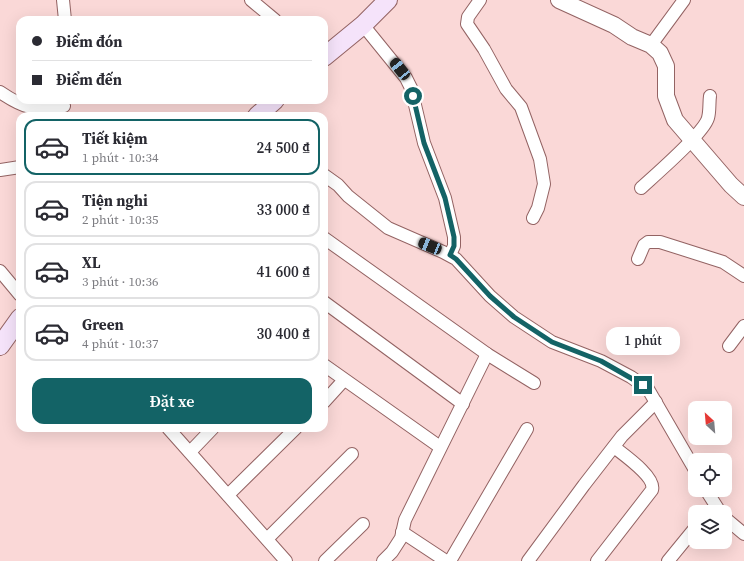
<!DOCTYPE html>
<html lang="vi">
<meta charset="utf-8">
<style>
body{margin:0;font-family:"Source Serif 4",serif;background:#f2f2f3;color:#2b2b33;height:100vh;display:flex;flex-direction:column;font-size:15px;white-space:nowrap}
*{box-sizing:border-box;margin:0}
p{font-size:13px;color:#7c7c81}
.icon{flex:none;width:22px;height:22px;fill:none;stroke:currentColor;stroke-width:2;stroke-linecap:round;stroke-linejoin:round}
.map{position:relative;flex:1;overflow:hidden}
.details{position:absolute;left:16px;top:112px;width:312px;height:320px;display:flex;flex-direction:column;background:#fff;border-radius:12px;box-shadow:0 4px 16px #0002}
.details>*{flex:none}
.guide{position:absolute;left:16px;top:16px;width:312px;height:88px;border-radius:12px;box-shadow:0 4px 16px #0002;display:grid;align-content:center;height:88px;padding:0 16px;background:#fff}
.needle{width:26px;rotate:334deg}
.tools{position:absolute;left:688px;top:401px;display:grid;gap:8px}
.tools a{display:grid;place-items:center;width:44px;height:44px;border-radius:8px;background:#fff;box-shadow:0 4px 16px #0002;font-size:20px}
.end{position:absolute;width:18px;height:18px;margin:-9px;border:5px solid #136366;background:#fff;box-shadow:0 0 0 2px #fff}
.from{border-radius:50%}
.bubble{position:absolute;height:28px;border-radius:12px;background:#fff;box-shadow:0 4px 16px #0002;font-size:13px;font-weight:600;line-height:28px;text-align:center}
.car{position:absolute;width:12px;height:24px;margin:-12px -6px;border-radius:5px;box-shadow:0 0 3px 1px #0007;background:linear-gradient(#222 24%,#8ab4d8 0 40%,#222 0 76%,#8ab4d8 0 86%,#222 0)}
.guide b{display:flex;align-items:center;gap:14px;height:38px;font-size:15px}
.guide b+b{border-top:1px solid #e1e1e2}
.guide i{width:10px;height:10px;background:#2b2b33}
ul{padding:7px 0 0;list-style:none}
li{display:flex;align-items:center;gap:12px;height:56px;margin:0 8px 6px;padding:0 8px;border:2px solid #e1e1e2;border-radius:12px}
li div{flex:1}
li b{display:block;font-size:15px}
li em{font-style:normal;font-weight:600}
li.current{border-color:#136366}
li>.icon{width:36px;height:36px;stroke-width:1.5}
.primary-button{display:flex;gap:8px;margin-top:auto;padding:8px 16px}
.primary-button a{flex:1;height:46px;border-radius:12px;background:#136366;color:#fff;font-size:16px;font-weight:600;line-height:46px;text-align:center}
.map>svg:first-child{display:block}
.lines{fill:none;stroke-linecap:round;stroke-linejoin:round}
.minor-casing{stroke:#936363;stroke-width:14}
.tertiary-casing{stroke:#936363;stroke-width:18}
.secondary-casing{stroke:#936363;stroke-width:20}
.minor{stroke:#fff;stroke-width:12}
.tertiary{stroke:#fff;stroke-width:16}
.secondary{stroke:#f5e3fa;stroke-width:18}
.route{stroke:#136366;stroke-width:5}
</style>
<div class="map">
<svg width="744" height="561" viewBox="0 0 744 561">
<rect width="100%" height="100%" fill="#fad8d7"/>
<g class="lines">
<defs>
<g id="minor">
<path d="M63,0l2,20"/>
<path d="M251,0l24,20"/>
<path d="M480,0l-12,17 -1,7 17,25 22,40 15,18 19,52 4,25 -6,24 -5,10"/>
<path d="M363,25l43,53 5,10 13,55 21,55 9,39v9l-4,9"/>
<path d="M651,45l33,-45"/>
<path d="M0,92c25,17 35,19 64,14"/>
<path d="M0,170l20,-3"/>
<path d="M324,175l14,10 10,11 40,32 55,24 13,7 34,37 24,21 38,25 49,19 30,16 17,12 47,81"/>
<path d="M641,188c14,-13 63,-55 67,-70 2,-7 1,-15 2,-22"/>
<path d="M324,238l163,116 47,29"/>
<path d="M638,259l6,-14 4,-3h12l63,20 21,14"/>
<path d="M0,271l20,24"/>
<path d="M324,302l139,102"/>
<path d="M729,346l15,-20"/>
<path d="M324,365l116,82"/>
<path d="M324,402l20,-22"/>
<path d="M168,428l118,133"/>
<path d="M190,452l23,-24"/>
<path d="M706,490l14,22"/>
<path d="M228,495l68,-67"/>
<path d="M725,518l19,16"/>
<path d="M402,532l44,29"/>
<path d="M267,539l85,-85"/>
<path d="M325,561l38,-37"/>
<path d="M383,561l9,-9 9,-14 4,-18 82,-166"/>
<path d="M450,561l77,-132"/>
<path d="M528,561l56,-76 38,-49 34,-34"/>
<path d="M597,561l55,-71c4,-13 -28,-35 -38,-43"/>
<path d="M668,561l27,-33"/>
</g>
<path id="tertiary" d="M559,0l55,25 18,12 19,8 9,8 6,13v30l9,24 56,65 13,12"/>
<g id="secondary">
<path d="M324,57l39,-32 25,-25"/>
<path d="M257,116l18,-16"/>
<path d="M0,346l20,-28"/>
</g>
</defs>
<use href="#minor" class="minor-casing"/>
<use href="#tertiary" class="tertiary-casing"/>
<use href="#secondary" class="secondary-casing"/>
<use href="#minor" class="minor"/>
<use href="#tertiary" class="tertiary"/>
<use href="#secondary" class="secondary"/>
</g>
<g class="lines">
<path class="route" d="M413,96l11,47 21,55 9,39v9l-4,9 6,4 34,37 24,21 38,25 49,19 42,24"/>
</g>
</svg>
<div class="tools">
<a><svg class="needle" viewBox="-14 -14 28 28"><path d="M0-13l5 13h-10z" fill="#e53935"/><path d="M0 13l5-13h-10z" fill="#7c7c81"/></svg></a>
<a><svg class="icon" aria-label="locate" viewBox="0 0 24 24"><circle cx="12" cy="12" r="6"/><path d="M12 2v4M12 18v4M2 12h4M18 12h4"/></svg></a>
<a><svg class="icon" aria-label="layers" viewBox="0 0 24 24"><path d="M12 4l9 5-9 5-9-5zM3 14l9 5 9-5"/></svg></a>
</div>
<i class="end from" style="left:413px;top:96px"></i>
<i class="end" style="left:643px;top:385px"></i>
<div class="bubble" style="left:606px;top:327px;width:74px">1 phút</div>
<i class="car" style="left:400px;top:69px;rotate:322deg"></i>
<i class="car" style="left:430px;top:246px;rotate:292deg"></i>
<div class="guide">
<b><i class="from"></i>Điểm đón</b>
<b><i></i>Điểm đến</b>
</div>
<section class="details">
<ul>
<li class="current"><svg class="icon" aria-label="car" viewBox="0 0 24 24"><path d="M5 17H2v-5l4-1 3-4h7l3 4 3 1v5h-3M9 17h6M6 11h13"/><circle cx="7" cy="17" r="2"/><circle cx="17" cy="17" r="2"/></svg><div><b>Tiết kiệm</b><p>1 phút · 10:34</p></div><em>24 500 ₫</em></li>
<li><svg class="icon" aria-label="car" viewBox="0 0 24 24"><path d="M5 17H2v-5l4-1 3-4h7l3 4 3 1v5h-3M9 17h6M6 11h13"/><circle cx="7" cy="17" r="2"/><circle cx="17" cy="17" r="2"/></svg><div><b>Tiện nghi</b><p>2 phút · 10:35</p></div><em>33 000 ₫</em></li>
<li><svg class="icon" aria-label="car" viewBox="0 0 24 24"><path d="M5 17H2v-5l4-1 3-4h7l3 4 3 1v5h-3M9 17h6M6 11h13"/><circle cx="7" cy="17" r="2"/><circle cx="17" cy="17" r="2"/></svg><div><b>XL</b><p>3 phút · 10:36</p></div><em>41 600 ₫</em></li>
<li><svg class="icon" aria-label="car" viewBox="0 0 24 24"><path d="M5 17H2v-5l4-1 3-4h7l3 4 3 1v5h-3M9 17h6M6 11h13"/><circle cx="7" cy="17" r="2"/><circle cx="17" cy="17" r="2"/></svg><div><b>Green</b><p>4 phút · 10:37</p></div><em>30 400 ₫</em></li>
</ul>
<div class="primary-button"><a>Đặt xe</a></div>
</section>
</div>
